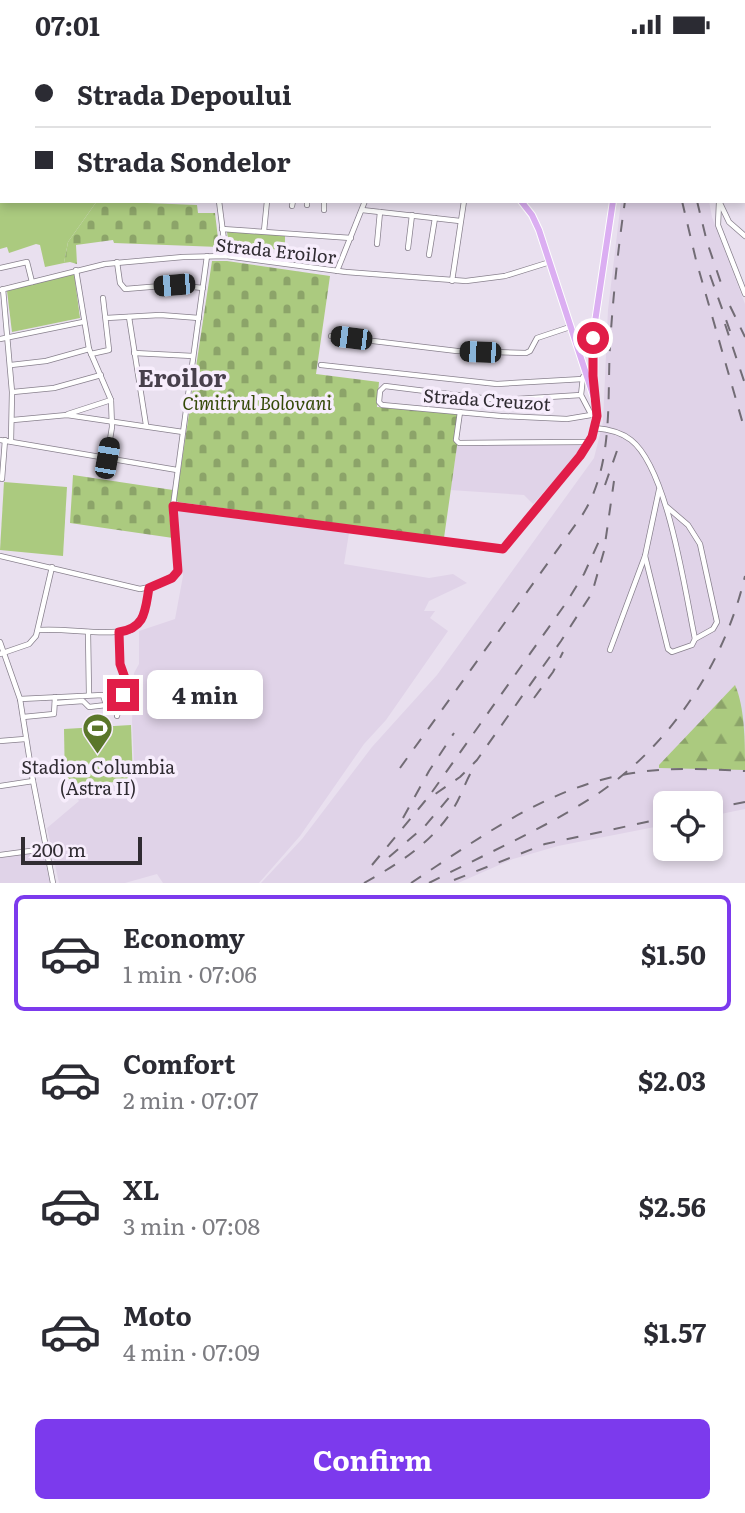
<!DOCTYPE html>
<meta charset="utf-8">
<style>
body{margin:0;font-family:Literata,serif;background:#f2f2f3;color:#2b2b33;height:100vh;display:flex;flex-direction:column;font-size:26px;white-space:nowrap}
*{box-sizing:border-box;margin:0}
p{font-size:23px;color:#7c7c81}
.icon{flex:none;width:38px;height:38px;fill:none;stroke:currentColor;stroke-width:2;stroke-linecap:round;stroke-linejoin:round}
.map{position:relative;height:834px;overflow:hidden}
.panel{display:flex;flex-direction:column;background:#fff;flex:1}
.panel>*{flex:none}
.hud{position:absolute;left:0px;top:0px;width:746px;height:154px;box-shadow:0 4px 10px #0003;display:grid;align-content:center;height:154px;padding:0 35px;background:#fff}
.controls{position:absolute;left:653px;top:742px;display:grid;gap:14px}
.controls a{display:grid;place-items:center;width:70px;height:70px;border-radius:10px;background:#fff;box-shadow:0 4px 10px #0003;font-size:35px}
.scale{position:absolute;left:21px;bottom:18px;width:121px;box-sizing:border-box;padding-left:7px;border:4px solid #302c32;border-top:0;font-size:19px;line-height:24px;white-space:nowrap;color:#302c32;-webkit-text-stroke:5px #f7edfc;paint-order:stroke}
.end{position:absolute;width:32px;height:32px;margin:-16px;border:9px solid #e11d48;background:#fff;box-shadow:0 0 0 4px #fff}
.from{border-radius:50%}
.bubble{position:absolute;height:49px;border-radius:10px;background:#fff;box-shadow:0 4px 10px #0003;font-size:23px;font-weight:700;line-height:49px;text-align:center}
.car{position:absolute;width:21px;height:42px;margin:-21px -10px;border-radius:9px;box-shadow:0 0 5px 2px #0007;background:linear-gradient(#222 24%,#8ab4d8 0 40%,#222 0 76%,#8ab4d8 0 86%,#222 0)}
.hud b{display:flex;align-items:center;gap:24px;height:66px;font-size:26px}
.hud b+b{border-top:2px solid #e1e1e2}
.hud i{width:18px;height:18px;background:#2b2b33}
ul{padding:12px 0 0;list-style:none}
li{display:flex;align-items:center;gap:21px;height:116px;margin:0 14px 10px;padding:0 21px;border:4px solid transparent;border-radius:10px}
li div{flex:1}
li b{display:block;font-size:26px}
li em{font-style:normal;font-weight:700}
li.selected{border-color:#7c3aed}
li>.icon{width:63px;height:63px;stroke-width:1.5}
.primary-button{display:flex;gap:14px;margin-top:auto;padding:14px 35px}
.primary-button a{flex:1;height:80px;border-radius:10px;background:#7c3aed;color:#fff;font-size:28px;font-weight:700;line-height:80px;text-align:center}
.status{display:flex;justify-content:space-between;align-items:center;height:49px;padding:0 35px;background:#fff;direction:ltr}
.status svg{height:19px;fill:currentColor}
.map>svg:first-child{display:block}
.built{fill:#e0d3e8}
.green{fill:#abca7f}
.forest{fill:url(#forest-firs)}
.cemetery{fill:url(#cemetery-stones)}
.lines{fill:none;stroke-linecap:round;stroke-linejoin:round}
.minor-casing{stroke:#88808d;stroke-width:6}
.major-casing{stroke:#fff;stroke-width:8}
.minor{stroke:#fff;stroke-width:4.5}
.major{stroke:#dbaef2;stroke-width:6}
.rail{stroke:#726c75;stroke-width:2;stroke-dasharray:12 12;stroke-linecap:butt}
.route{stroke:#e11d48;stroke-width:9}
.labels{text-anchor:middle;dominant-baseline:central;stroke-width:7;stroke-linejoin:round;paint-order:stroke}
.street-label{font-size:18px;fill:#302c32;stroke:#f7edfc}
.park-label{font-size:18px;font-style:italic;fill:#344907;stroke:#f7edfc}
.poi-label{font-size:18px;fill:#302c32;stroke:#f7edfc}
.district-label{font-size:24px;font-weight:bold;fill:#48404c;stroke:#f7edfc}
</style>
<div class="status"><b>07:01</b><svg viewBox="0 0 49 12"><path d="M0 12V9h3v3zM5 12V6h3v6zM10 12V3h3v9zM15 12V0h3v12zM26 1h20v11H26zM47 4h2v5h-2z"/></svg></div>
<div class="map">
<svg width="745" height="834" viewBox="0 0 745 834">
<defs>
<pattern id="forest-firs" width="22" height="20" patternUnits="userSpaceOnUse" patternTransform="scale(1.75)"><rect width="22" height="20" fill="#abca7f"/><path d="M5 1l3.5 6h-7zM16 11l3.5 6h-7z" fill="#8ca469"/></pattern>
<pattern id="cemetery-stones" width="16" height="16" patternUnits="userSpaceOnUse" patternTransform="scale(1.75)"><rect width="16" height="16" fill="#abca7f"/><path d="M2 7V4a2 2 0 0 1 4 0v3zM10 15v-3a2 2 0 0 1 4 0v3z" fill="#8ca469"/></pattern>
</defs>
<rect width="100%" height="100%" fill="#e9e0ef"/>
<g class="built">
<path d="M621,152h88l3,16 33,87v505l-34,7 -1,-13h-45v22l-107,21 -45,13 -55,24h-197l41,-44 70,-92 65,-72 157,-217 9,-36 5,-112z"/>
<path d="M583,395l-7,12 -43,48 -9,-9 -74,-5 7,-44z"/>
<path d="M180,459l169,25 -5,31 85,14 24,-4 14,9 -38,18 -5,10h11l-5,7 18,13 -62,89 -22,24 -64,92 -41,47h-96l-6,-9 -32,9h-66l-12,-55 32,-27 -9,-13 65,-5 -3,-61 2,-49 5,-9v-33l36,-12 8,-43 -7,-65z"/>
<path d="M43,803l7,31h-50v-25z"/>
</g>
<g class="green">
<path d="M0,0l173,2h-171v150h95l-29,41 -4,21 -19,4 -5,-22 -4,-1 -27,9 -2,-6 -7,2z"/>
<path d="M227,183l58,1v17l-15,-1 -5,7 -27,-3 -9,-7z"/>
<path d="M74,224l6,45 -68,14 -5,-41z"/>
<path d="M4,433l63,5 -4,69 -63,-6z"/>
<path d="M131,676l2,56 -68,4 -1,-56z"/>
</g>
<path class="forest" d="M735,636c10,22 10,60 10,85l-86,-2v-3z"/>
<g class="cemetery">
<path d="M97,152l100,4 1,8h17l4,34 -105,-4 -1,-3 -37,5 1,19 -7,-2 -6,1 4,-21z"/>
<path d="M212,212h15l103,15 -14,98 63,8 -2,25 81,6 -1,33 -13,92 -266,-36 -2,-2z"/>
<path d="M73,426l100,15 -4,25 4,23 -103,-15z"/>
</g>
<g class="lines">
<defs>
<g id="minor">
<path d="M198,0v2"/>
<path d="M294,0l5,2"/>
<path d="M216,2l4,-2"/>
<path d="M281,2l1,-2"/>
<path d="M352,2l1,-2"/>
<path d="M399,2l1,-2"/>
<path d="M418,2l2,-2"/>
<path d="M434,2l2,-2"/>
<path d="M724,2v-2"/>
<path d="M219,152l7,55"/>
<path d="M719,152l10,21 16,14"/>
<path d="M719,153l-1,23 27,69"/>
<path d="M307,156v-4"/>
<path d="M292,157l1,-5"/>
<path d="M324,161v-9"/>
<path d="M362,161l98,11"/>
<path d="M222,180l129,9"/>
<path d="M264,182l3,-30"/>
<path d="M377,195l3,-32"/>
<path d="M408,199l4,-33"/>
<path d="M429,206l6,-37"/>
<path d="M117,213l3,21 5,6 49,-4 29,3"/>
<path d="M0,219l27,-6 5,20"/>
<path d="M76,221l13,79 22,51 1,27 -5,31"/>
<path d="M337,222l28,-70"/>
<path d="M452,232l12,-80"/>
<path d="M3,240l9,103 -1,49"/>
<path d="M0,241l105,-26 78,-7 43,-1 120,16 120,9 39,-5 45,-14"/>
<path d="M129,268l17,108"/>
<path d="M106,269l54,-3 39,3"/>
<path d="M331,287l126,15 69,2 4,-2 7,-13 33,-11"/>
<path d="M0,290l83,-17"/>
<path d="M134,304l59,3"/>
<path d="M91,305l18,-4 -6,-52"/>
<path d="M11,316l35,-4 43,-12"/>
<path d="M321,316l176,19 86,-5"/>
<path d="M583,328l-2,18 10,19"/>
<path d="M13,343l41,-4 47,-13"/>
<path d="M581,346l-83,5 -113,-14 -5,5 -1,11 3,3 119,11 66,3 24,-4"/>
<path d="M460,363l-4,28 3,3 130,-1"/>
<path d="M68,365l43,-14"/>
<path d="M13,371l54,-5 116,17"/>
<path d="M0,391l177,30"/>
<path d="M2,430l3,-39"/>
<path d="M173,457l330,43 80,-97 12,-24c12,1 26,4 36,12 37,29 54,152 64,199"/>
<path d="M0,507l140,33 14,-3 21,-11 3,-8 -5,-61 34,-250"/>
<path d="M645,507l23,93 4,3 20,-7 3,-6 18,-10 4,-7 -17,-78 -12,-19 -21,-18"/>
<path d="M39,581c31,-2 61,6 92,0l13,-15 5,-27"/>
<path d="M88,583l1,63"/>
<path d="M0,593l20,57 13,82 20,102"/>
<path d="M610,601l35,-94 14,-66"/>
<path d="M0,605l29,-10 7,-8 16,-69"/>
<path d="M20,650l83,-4 3,10 -17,2 -6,-6 -28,2"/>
<path d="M117,667l8,-35 -5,-17 -1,-32"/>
<path d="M23,668l31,-3 1,-17"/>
<path d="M0,692l25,-2"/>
<path d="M0,737l33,-5"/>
<path d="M0,806l45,-6"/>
</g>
<g id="major">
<path d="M382,0l2,2"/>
<path d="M646,2v-2"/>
<path d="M521,152l11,14 7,15 57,174 -1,24"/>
<path d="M594,341l1,-68 18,-121"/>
</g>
</defs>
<use href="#minor" class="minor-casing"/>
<use href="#major" class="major-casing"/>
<use href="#minor" class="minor"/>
<use href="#major" class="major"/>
<g class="rail">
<path d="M679,2v-2"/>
<path d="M682,152l14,59 49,171"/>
<path d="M697,152l10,41 14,41"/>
<path d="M710,226l20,56"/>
<path d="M730,257l15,31"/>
<path d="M725,275l20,60"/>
<path d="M605,436l14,-40"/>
<path d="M534,649l19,-26 10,-20"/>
<path d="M400,719l181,-251c33,-50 26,-115 29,-172 3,-48 8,-96 15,-144"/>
<path d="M432,743l134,-189 18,-29 16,-35"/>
<path d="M710,760l35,-7"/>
<path d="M403,769l26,-47 25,-38"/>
<path d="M389,808l36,-31 28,-33"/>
<path d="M372,816l53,-64 35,-24 17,-17 84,-119 31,-48 12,-42 10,-70"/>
<path d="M454,831l91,-36 120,-26"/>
<path d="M364,834c34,-19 68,-40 89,-74 8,-12 12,-27 20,-40"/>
<path d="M411,834c70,-46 138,-97 222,-110 37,-6 75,-4 112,-2"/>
<path d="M429,834c56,-29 117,-55 170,-90 73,-50 126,-131 146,-217"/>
</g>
</g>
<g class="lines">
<path class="route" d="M123,646l2,-17 -5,-14 -1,-32c27,-4 26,-22 30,-44l23,-10 6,-7 -5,-65 330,43 77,-93 12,-19 5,-21 -4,-40v-38"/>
</g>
<defs>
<symbol id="stadium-pin" viewBox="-11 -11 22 30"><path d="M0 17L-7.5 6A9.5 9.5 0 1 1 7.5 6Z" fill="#5a762a" stroke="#f7edfc"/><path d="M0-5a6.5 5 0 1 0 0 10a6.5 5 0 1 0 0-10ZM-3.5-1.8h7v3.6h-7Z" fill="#fff"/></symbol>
</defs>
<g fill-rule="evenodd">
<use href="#stadium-pin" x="80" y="662" width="35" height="47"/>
</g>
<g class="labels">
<g class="street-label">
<text transform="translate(276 201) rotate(6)">Strada Eroilor</text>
<text transform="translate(487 350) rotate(4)">Strada Creuzot</text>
</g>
<g class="park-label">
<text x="257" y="353">Cimitirul Bolovani</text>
</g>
<g class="poi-label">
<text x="98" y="717">Stadion Columbia<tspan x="98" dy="21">(Astra II)</tspan></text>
</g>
<g class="district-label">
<text x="182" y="327">Eroilor</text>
</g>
</g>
</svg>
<div class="controls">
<a><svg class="icon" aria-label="locate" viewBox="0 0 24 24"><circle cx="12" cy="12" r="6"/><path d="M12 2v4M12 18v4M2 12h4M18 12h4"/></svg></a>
</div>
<div class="scale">200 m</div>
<i class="end from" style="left:593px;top:289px"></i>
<i class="end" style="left:123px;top:646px"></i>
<div class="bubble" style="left:147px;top:621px;width:116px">4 min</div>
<i class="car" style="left:174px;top:236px;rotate:265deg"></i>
<i class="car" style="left:351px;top:289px;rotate:277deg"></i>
<i class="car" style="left:480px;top:303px;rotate:272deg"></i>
<i class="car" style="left:107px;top:409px;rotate:10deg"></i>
<div class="hud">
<b><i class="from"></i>Strada Depoului</b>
<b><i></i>Strada Sondelor</b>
</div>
</div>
<section class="panel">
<ul>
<li class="selected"><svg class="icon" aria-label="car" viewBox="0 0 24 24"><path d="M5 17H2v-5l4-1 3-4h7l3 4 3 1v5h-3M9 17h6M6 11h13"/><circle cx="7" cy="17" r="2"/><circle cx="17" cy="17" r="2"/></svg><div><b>Economy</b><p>1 min · 07:06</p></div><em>$1.50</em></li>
<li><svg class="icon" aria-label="car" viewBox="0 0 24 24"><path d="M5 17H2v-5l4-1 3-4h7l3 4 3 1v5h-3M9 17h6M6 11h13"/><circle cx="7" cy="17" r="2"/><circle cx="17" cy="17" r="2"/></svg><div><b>Comfort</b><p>2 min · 07:07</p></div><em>$2.03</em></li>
<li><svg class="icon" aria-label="car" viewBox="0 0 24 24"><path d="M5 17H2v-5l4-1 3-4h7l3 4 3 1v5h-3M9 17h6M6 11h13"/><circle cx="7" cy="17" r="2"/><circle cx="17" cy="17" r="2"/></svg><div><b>XL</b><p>3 min · 07:08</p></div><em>$2.56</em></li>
<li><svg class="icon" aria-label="car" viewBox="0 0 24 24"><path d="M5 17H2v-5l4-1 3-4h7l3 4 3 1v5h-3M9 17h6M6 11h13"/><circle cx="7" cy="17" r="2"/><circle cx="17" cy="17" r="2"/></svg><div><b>Moto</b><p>4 min · 07:09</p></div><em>$1.57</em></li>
</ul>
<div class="primary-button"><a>Confirm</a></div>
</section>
